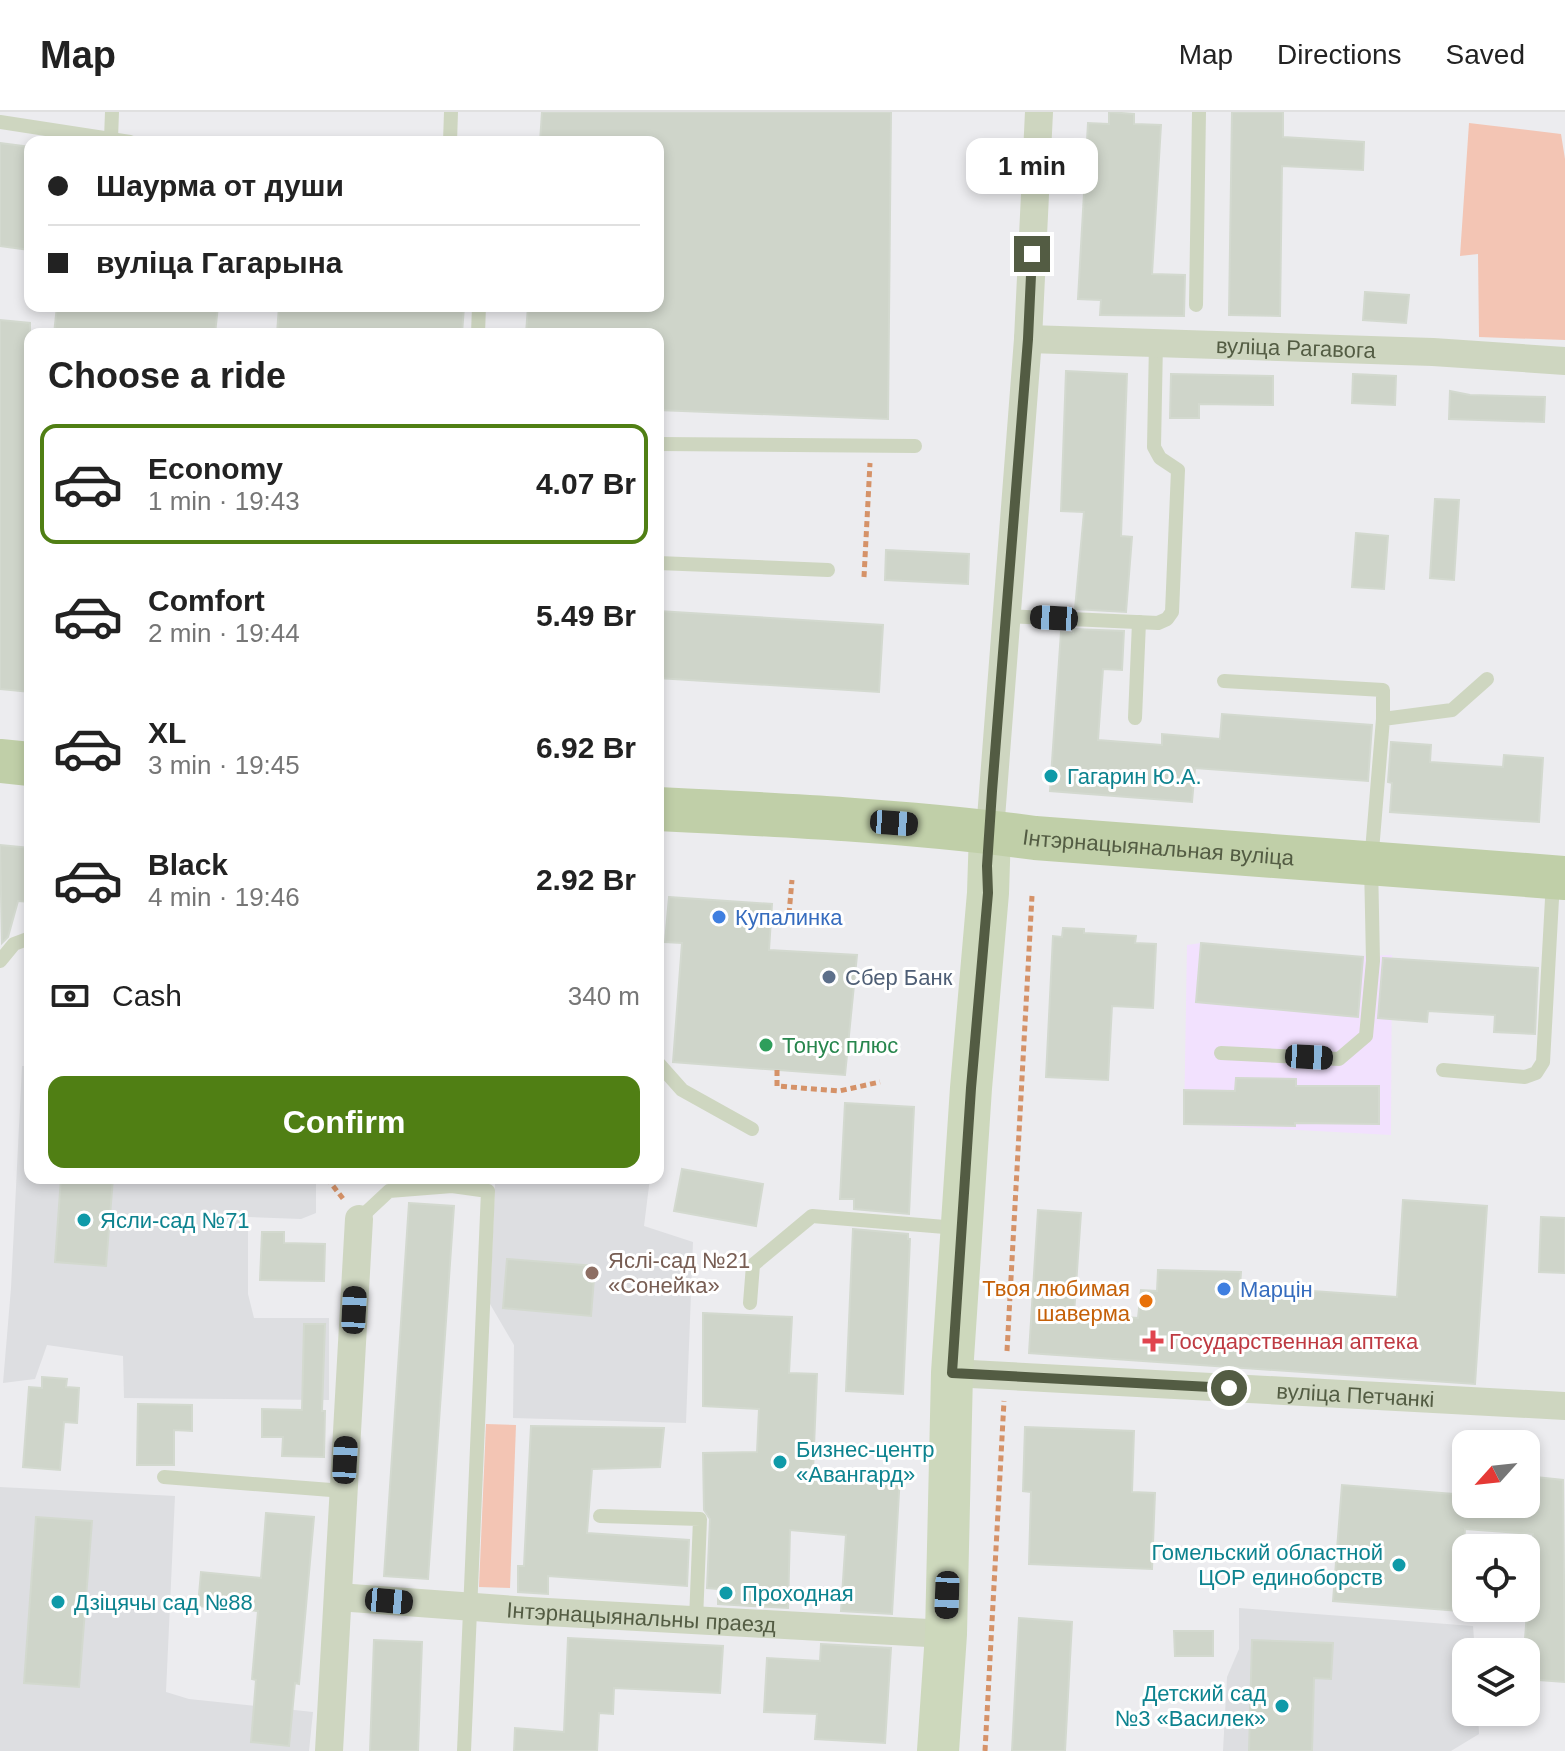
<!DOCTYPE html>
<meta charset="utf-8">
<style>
body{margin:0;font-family:Helvetica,sans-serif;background:#f2f2f2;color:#222;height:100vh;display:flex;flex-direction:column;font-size:30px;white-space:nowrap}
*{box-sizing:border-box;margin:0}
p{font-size:26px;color:#767676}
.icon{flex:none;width:44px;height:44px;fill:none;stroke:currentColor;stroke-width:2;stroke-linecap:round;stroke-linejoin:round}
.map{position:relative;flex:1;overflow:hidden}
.details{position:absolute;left:24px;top:216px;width:640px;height:856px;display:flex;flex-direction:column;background:#fff;border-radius:16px;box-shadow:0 4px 12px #0003}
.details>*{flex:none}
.top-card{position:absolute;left:24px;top:24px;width:640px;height:176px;border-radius:16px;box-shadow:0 4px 12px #0003;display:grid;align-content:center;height:176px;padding:0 24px;background:#fff}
.needle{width:52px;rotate:243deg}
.buttons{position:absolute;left:1452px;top:1318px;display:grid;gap:16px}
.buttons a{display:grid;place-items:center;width:88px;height:88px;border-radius:16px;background:#fff;box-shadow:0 4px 12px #0003;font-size:40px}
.end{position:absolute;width:36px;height:36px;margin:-18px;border:10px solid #535c43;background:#fff;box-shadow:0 0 0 4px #fff}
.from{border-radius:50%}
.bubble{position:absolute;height:56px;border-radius:16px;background:#fff;box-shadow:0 4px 12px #0003;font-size:26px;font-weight:700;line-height:56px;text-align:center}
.car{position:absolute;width:24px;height:48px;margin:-24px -12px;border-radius:10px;box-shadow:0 0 6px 2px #0007;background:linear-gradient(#222 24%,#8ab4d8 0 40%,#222 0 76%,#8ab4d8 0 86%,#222 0)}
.top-card b{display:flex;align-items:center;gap:28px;height:76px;font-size:30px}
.top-card b+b{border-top:2px solid #e0e0e0}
.top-card i{width:20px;height:20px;background:#222}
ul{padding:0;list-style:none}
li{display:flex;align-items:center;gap:24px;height:120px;margin:0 16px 12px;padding:0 8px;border:4px solid transparent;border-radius:16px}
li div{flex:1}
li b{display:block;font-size:30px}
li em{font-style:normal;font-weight:700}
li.on{border-color:#507f14}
li>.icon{width:72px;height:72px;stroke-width:1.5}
h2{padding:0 24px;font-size:36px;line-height:96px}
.pay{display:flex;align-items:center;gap:20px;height:88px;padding:0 24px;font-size:30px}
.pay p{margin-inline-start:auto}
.button{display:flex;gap:16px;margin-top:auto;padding:16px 24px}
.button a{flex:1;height:92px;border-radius:16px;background:#507f14;color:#fff;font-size:32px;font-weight:700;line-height:92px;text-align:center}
header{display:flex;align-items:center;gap:48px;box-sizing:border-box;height:112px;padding:0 40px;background:#fff;border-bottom:2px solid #e0e0e0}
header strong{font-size:38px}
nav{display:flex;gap:44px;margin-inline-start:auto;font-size:28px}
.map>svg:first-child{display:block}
.commercial{fill:#f2e1fe}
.education{fill:#dddee1}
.green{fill:#f3c5b4}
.building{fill:#cfd5ca;stroke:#d3d9cf;stroke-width:2}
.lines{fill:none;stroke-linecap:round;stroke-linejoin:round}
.path{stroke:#d59268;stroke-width:5;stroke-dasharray:6 4;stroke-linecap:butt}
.lane{stroke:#ced6c0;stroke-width:14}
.street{stroke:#ced6c0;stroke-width:28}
.secondary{stroke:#cdd8bc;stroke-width:42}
.primary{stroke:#c0cfa8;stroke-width:44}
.route{stroke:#535c43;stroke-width:10}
.culture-dot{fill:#0f9aa8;stroke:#fff;stroke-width:3}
.shop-dot{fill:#3f7fe0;stroke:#fff;stroke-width:3}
.service-dot{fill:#5c6f8a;stroke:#fff;stroke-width:3}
.leisure-dot{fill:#2e9e5b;stroke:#fff;stroke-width:3}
.education-dot{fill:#8d6e63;stroke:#fff;stroke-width:3}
.food-dot{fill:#e8710a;stroke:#fff;stroke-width:3}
.health-dot{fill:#e0444e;stroke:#fff;stroke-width:3}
.labels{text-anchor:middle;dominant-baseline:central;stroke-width:6;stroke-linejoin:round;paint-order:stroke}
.street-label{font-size:22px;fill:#535c43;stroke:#fff}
.culture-label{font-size:22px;fill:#0d838f;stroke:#fff;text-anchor:start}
.shop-label{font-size:22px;fill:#366cbe;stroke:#fff;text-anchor:start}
.service-label{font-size:22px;fill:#4e5e75;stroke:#fff;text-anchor:start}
.leisure-label{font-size:22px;fill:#27864d;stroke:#fff;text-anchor:start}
.education-label{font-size:22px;fill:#785e54;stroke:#fff;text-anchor:start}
.food-label{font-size:22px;fill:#c56008;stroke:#fff;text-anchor:end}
.health-label{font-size:22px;fill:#be3a42;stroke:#fff;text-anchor:start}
</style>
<header>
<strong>Map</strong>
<nav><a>Map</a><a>Directions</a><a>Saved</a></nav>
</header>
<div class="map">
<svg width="1565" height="1639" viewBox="0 0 1565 1639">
<rect width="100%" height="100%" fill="#ececef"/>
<path class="commercial" d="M1201,831l159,13 32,-1 -1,180 -207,-11 3,-179z"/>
<g class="education">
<path d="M22,954h8v112h286v35l-15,6 -53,-2v77l6,24h75v82l-205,-2 -1,-42 -76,-11 -12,34 -32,4 8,-95z"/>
<path d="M493,1066h157l-6,48 49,16 -7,181 -173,-5 1,-73 -24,-41 5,-120z"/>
<path d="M0,1375l175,9 -9,196 23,7 124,13 -4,39h-309z"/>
<path d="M1239,1496l234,18 2,26h-9v60h12l1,22 -28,17h-228l4,-74 12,-28z"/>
</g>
<g class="green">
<path d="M1469,11l92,11 4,25v181l-86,-3 -1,-83 -18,2z"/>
<path d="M486,1312l30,1 -6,163 -31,-1z"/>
</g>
<g class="building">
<path d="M542,0h349l-3,307 -230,-9v-76h-132l2,-28h130v-164h-118z"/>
<path d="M1109,0l25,2v10l27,1 -9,149 33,1 -1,41 -84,-1 1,-15 -23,-1 10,-176 21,1z"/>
<path d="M1232,0h51v25l81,5 -1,28 -81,-4 -2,150 -51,-1z"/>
<path d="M0,31l30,4v103l-30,-4z"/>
<path d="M1365,180l44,3 -3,28 -43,-3z"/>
<path d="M57,194h161l-3,28h-161z"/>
<path d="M279,194h185l-2,28h-185z"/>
<path d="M0,208l30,3v369l-30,-3z"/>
<path d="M1066,259l61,3 -6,162 11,1 -6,75 -51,-3 9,-97 -23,-1z"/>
<path d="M1171,262l102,2v29l-74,-1v14h-29z"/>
<path d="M1353,262l43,2 -1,29 -43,-2z"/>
<path d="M1450,279l20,4 75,2 -1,25 -95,-3z"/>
<path d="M1435,387l24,1 -5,80 -24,-2z"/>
<path d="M1356,421l32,3 -4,53 -32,-2z"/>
<path d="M886,438l83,4 -1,30 -83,-4z"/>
<path d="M658,499l225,14 -4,67 -221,-14z"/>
<path d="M1073,517l51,2 -2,39 -19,-1 -5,71 64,5v-11l58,5 2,-25 150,11 -4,56 -173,-13 -3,34 -142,-11 11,-159 12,1z"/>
<path d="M1391,630l40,3 -1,17 73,5 1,-12 39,3 -4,64 -149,-10 2,-29 -4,-1z"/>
<path d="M0,733l30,3v54l-12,-1 -10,36 -6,6z"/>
<path d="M669,785l103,7 -3,46 88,5 -12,120 -172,-13 9,-119 -17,-1z"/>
<path d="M1063,816l21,1v4l52,3 -1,7 21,1 -3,64 -41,-2 -4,74 -62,-3 7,-141 9,1z"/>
<path d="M1201,831l162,14 -5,60 -162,-15z"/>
<path d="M1383,846l155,10 -3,66 -41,-2 1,-17 -67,-4 -1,11 -49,-4z"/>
<path d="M1236,966l60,1v7h83v38l-84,-1v3l-111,-2v-34l51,1z"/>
<path d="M845,991l69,4 -5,107 -55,-5v-10h-14z"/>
<path d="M682,1057l81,15 -7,42 -82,-15z"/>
<path d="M61,1066h52l-7,88 -51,-4z"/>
<path d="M1403,1088l84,6 -12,178 -446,-31 9,-143 43,3 -7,101 64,4 3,-28 16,1 1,-21 83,2 -1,14 157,11z"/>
<path d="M409,1091l45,3 -26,373 -44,-3z"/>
<path d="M1541,1105l24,1v55l-26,-1z"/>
<path d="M853,1117l55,5v5h2l-7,155 -57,-3z"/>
<path d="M262,1120h22v11l41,1 -1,37 -64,-1z"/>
<path d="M507,1147l88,7 -4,50 -88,-8z"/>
<path d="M703,1201l89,4 -3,56 28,1 -4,97 87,4 -8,139 -51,-3 5,-76 -56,-5 -2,78 -70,-4v-15l-11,-1 3,-69 -6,-9 -1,-57 54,-1 2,-43 -56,-3z"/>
<path d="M304,1212h21l-3,87h3l-1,46 -42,-1 1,-19h-21v-28l40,1z"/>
<path d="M42,1265l25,2 -1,8 13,1 -2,35 -13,-1 -4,48 -37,-3 6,-80 13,1z"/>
<path d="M138,1292l54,1v26l-18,-1v35h-37z"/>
<path d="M531,1314l133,2 -4,39 -68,2 -5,64 102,7 -2,46 -139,-10v18l-30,-2v-26h6z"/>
<path d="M1025,1315l109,4 -2,61 23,1 -3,76 -123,-5 2,-72 -8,-1z"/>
<path d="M1526,1364l37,4 2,202 -39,-3 -2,-27 9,-118 -68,-5 -6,82 -126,-10 9,-116 124,10v9h60z"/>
<path d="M266,1401l48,4 -15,167 -4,-1 -6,63 -38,-4 5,-62 -4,-1 6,-68 -60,-5 3,-34 60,6z"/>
<path d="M36,1405l56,4 -13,166 -55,-4z"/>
<path d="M1019,1506l53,4 -7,129h-53z"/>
<path d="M1174,1519h39v25h-38z"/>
<path d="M568,1526l155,8 -3,47 -106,-5 -1,26 -14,-1 -2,38h-83l1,-23 49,4z"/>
<path d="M374,1528l48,2 -4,109h-48z"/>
<path d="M1252,1528l81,3 -2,36 -17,-1 -2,73h-63z"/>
<path d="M821,1532l70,4 -6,95 -70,-4 2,-25 -53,-2 3,-54 53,3z"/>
</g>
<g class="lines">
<g class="path">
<path d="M864,465l6,-114"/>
<path d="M789,802l3,-34"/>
<path d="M777,958v16l62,5 41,-9"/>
<path d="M327,1066l17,22"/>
<path d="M1007,1239l25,-455"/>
<path d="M985,1639l19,-350"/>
</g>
<g class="lane">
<path d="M0,10l130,20"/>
<path d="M111,27l1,-27"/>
<path d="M450,30l1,-30"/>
<path d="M1196,193l3,-193"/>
<path d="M478,222l1,-28"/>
<path d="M658,332l257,2"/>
<path d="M658,451l170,7"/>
<path d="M1005,504l153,7 9,-4 5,-7 6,-142 -18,-12 -6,-11 2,-105"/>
<path d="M1224,569l159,9v29"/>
<path d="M1135,606l4,-96"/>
<path d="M0,849l14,-17 16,-6"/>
<path d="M1221,941l118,6 27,-23 7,-75 -2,-98 12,-144 69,-9 35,-31"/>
<path d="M658,951l24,27 70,39"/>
<path d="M1443,958l82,7 11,-4 7,-11 10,-181"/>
<path d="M359,1107l30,-28 63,-5 36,5 -24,560"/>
<path d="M750,1191l3,-38 59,-49 145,12"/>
<path d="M164,1365l180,14"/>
<path d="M600,1404l100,3 -4,101"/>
</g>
<g class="street">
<path id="s1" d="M1028,227l405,13 132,9"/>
<path d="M990,719l38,-492 11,-227"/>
<path id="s2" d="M952,1261l613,33"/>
<path id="s3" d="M338,1485l191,14 417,23"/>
<path d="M329,1639l30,-532"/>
</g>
<path class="secondary" d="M938,1639l8,-117 6,-261 19,-285 17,-195 2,-62"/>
<g class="primary">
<path d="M0,649l30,3"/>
<path id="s4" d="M658,697c126,6 252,12 377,29l530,40"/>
</g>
</g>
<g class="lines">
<path class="route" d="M1032,142l-4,85 -36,452 -5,75 1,27 -17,195 -19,285 277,15"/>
</g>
<g class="culture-dot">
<circle cx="1051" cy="664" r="8"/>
<circle cx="84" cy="1108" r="8"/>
<circle cx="780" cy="1350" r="8"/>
<circle cx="1399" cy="1453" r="8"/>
<circle cx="726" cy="1481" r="8"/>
<circle cx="58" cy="1490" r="8"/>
<circle cx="1282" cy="1594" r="8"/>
</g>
<g class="shop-dot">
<circle cx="719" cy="805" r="8"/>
<circle cx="1224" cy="1177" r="8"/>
</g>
<circle class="service-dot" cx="829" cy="865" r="8"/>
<circle class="leisure-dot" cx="766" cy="933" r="8"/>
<circle class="education-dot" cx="592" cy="1161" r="8"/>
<circle class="food-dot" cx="1146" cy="1189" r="8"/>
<path class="health-dot" d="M1149 1217h8v8h8v8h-8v8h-8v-8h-8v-8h8z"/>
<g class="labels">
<g class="street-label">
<text stroke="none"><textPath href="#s1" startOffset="268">вуліца Рагавога</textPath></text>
<text stroke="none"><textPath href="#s4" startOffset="502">Інтэрнацыянальная вуліца</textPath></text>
<text stroke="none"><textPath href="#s2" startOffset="404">вуліца Петчанкі</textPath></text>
<text stroke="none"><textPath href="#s3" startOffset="304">Інтэрнацыянальны праезд</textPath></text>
</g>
<g class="culture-label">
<text x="1067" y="664">Гагарин Ю.А.</text>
<text x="100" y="1108">Ясли-сад №71</text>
<text x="796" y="1337">Бизнес-центр<tspan x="796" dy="25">«Авангард»</tspan></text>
<text x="1383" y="1440" text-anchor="end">Гомельский областной<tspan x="1383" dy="25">ЦОР единоборств</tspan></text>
<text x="742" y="1481">Проходная</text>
<text x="74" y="1490">Дзіцячы сад №88</text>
<text x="1266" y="1581" text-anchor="end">Детский сад<tspan x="1266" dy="25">№3 «Василек»</tspan></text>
</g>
<g class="shop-label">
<text x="735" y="805">Купалинка</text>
<text x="1240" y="1177">Марцін</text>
</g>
<g class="service-label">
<text x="845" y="865">Сбер Банк</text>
</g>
<g class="leisure-label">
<text x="782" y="933">Тонус плюс</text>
</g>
<g class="education-label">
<text x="608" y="1148">Яслі-сад №21<tspan x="608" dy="25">«Сонейка»</tspan></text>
</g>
<g class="food-label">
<text x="1130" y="1176">Твоя любимая<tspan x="1130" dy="25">шаверма</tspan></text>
</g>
<g class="health-label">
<text x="1169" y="1229">Государственная аптека</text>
</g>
</g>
</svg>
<div class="buttons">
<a><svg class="needle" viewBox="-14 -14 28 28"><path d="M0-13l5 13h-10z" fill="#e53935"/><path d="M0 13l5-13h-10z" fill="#767676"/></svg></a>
<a><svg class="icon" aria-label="locate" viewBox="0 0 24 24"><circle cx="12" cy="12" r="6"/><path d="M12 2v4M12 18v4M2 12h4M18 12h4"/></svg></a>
<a><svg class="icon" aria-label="layers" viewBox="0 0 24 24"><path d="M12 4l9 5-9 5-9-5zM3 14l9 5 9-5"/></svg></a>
</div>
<i class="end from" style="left:1229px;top:1276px"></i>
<i class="end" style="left:1032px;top:142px"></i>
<div class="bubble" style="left:966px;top:26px;width:132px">1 min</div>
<i class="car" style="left:1054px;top:506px;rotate:273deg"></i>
<i class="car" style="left:894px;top:711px;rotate:94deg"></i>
<i class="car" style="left:1309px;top:945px;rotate:93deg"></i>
<i class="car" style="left:354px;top:1198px;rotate:3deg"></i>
<i class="car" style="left:345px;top:1348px;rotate:3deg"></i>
<i class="car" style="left:947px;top:1483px;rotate:182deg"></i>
<i class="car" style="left:389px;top:1489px;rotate:95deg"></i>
<div class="top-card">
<b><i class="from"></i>Шаурма от души</b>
<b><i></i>вуліца Гагарына</b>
</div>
<section class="details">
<h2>Choose a ride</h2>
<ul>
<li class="on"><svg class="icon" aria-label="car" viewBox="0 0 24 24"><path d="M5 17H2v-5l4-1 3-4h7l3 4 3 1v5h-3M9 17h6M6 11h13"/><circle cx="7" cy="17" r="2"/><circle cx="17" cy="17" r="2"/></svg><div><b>Economy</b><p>1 min · 19:43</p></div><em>4.07 Br</em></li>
<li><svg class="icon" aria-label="car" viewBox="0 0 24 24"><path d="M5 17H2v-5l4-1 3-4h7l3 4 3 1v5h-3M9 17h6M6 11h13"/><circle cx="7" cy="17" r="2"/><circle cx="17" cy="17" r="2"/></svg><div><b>Comfort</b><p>2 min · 19:44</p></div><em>5.49 Br</em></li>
<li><svg class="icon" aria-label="car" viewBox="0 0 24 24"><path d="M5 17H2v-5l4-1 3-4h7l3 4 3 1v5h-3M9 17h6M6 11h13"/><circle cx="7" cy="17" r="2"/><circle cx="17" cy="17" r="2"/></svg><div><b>XL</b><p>3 min · 19:45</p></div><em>6.92 Br</em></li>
<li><svg class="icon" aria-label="car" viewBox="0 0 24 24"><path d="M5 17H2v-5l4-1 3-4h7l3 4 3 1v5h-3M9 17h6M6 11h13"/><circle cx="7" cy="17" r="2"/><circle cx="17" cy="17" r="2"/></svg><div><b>Black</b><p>4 min · 19:46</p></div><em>2.92 Br</em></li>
</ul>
<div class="pay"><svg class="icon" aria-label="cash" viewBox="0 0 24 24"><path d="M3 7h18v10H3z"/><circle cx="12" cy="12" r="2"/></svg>Cash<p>340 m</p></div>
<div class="button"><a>Confirm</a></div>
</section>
</div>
